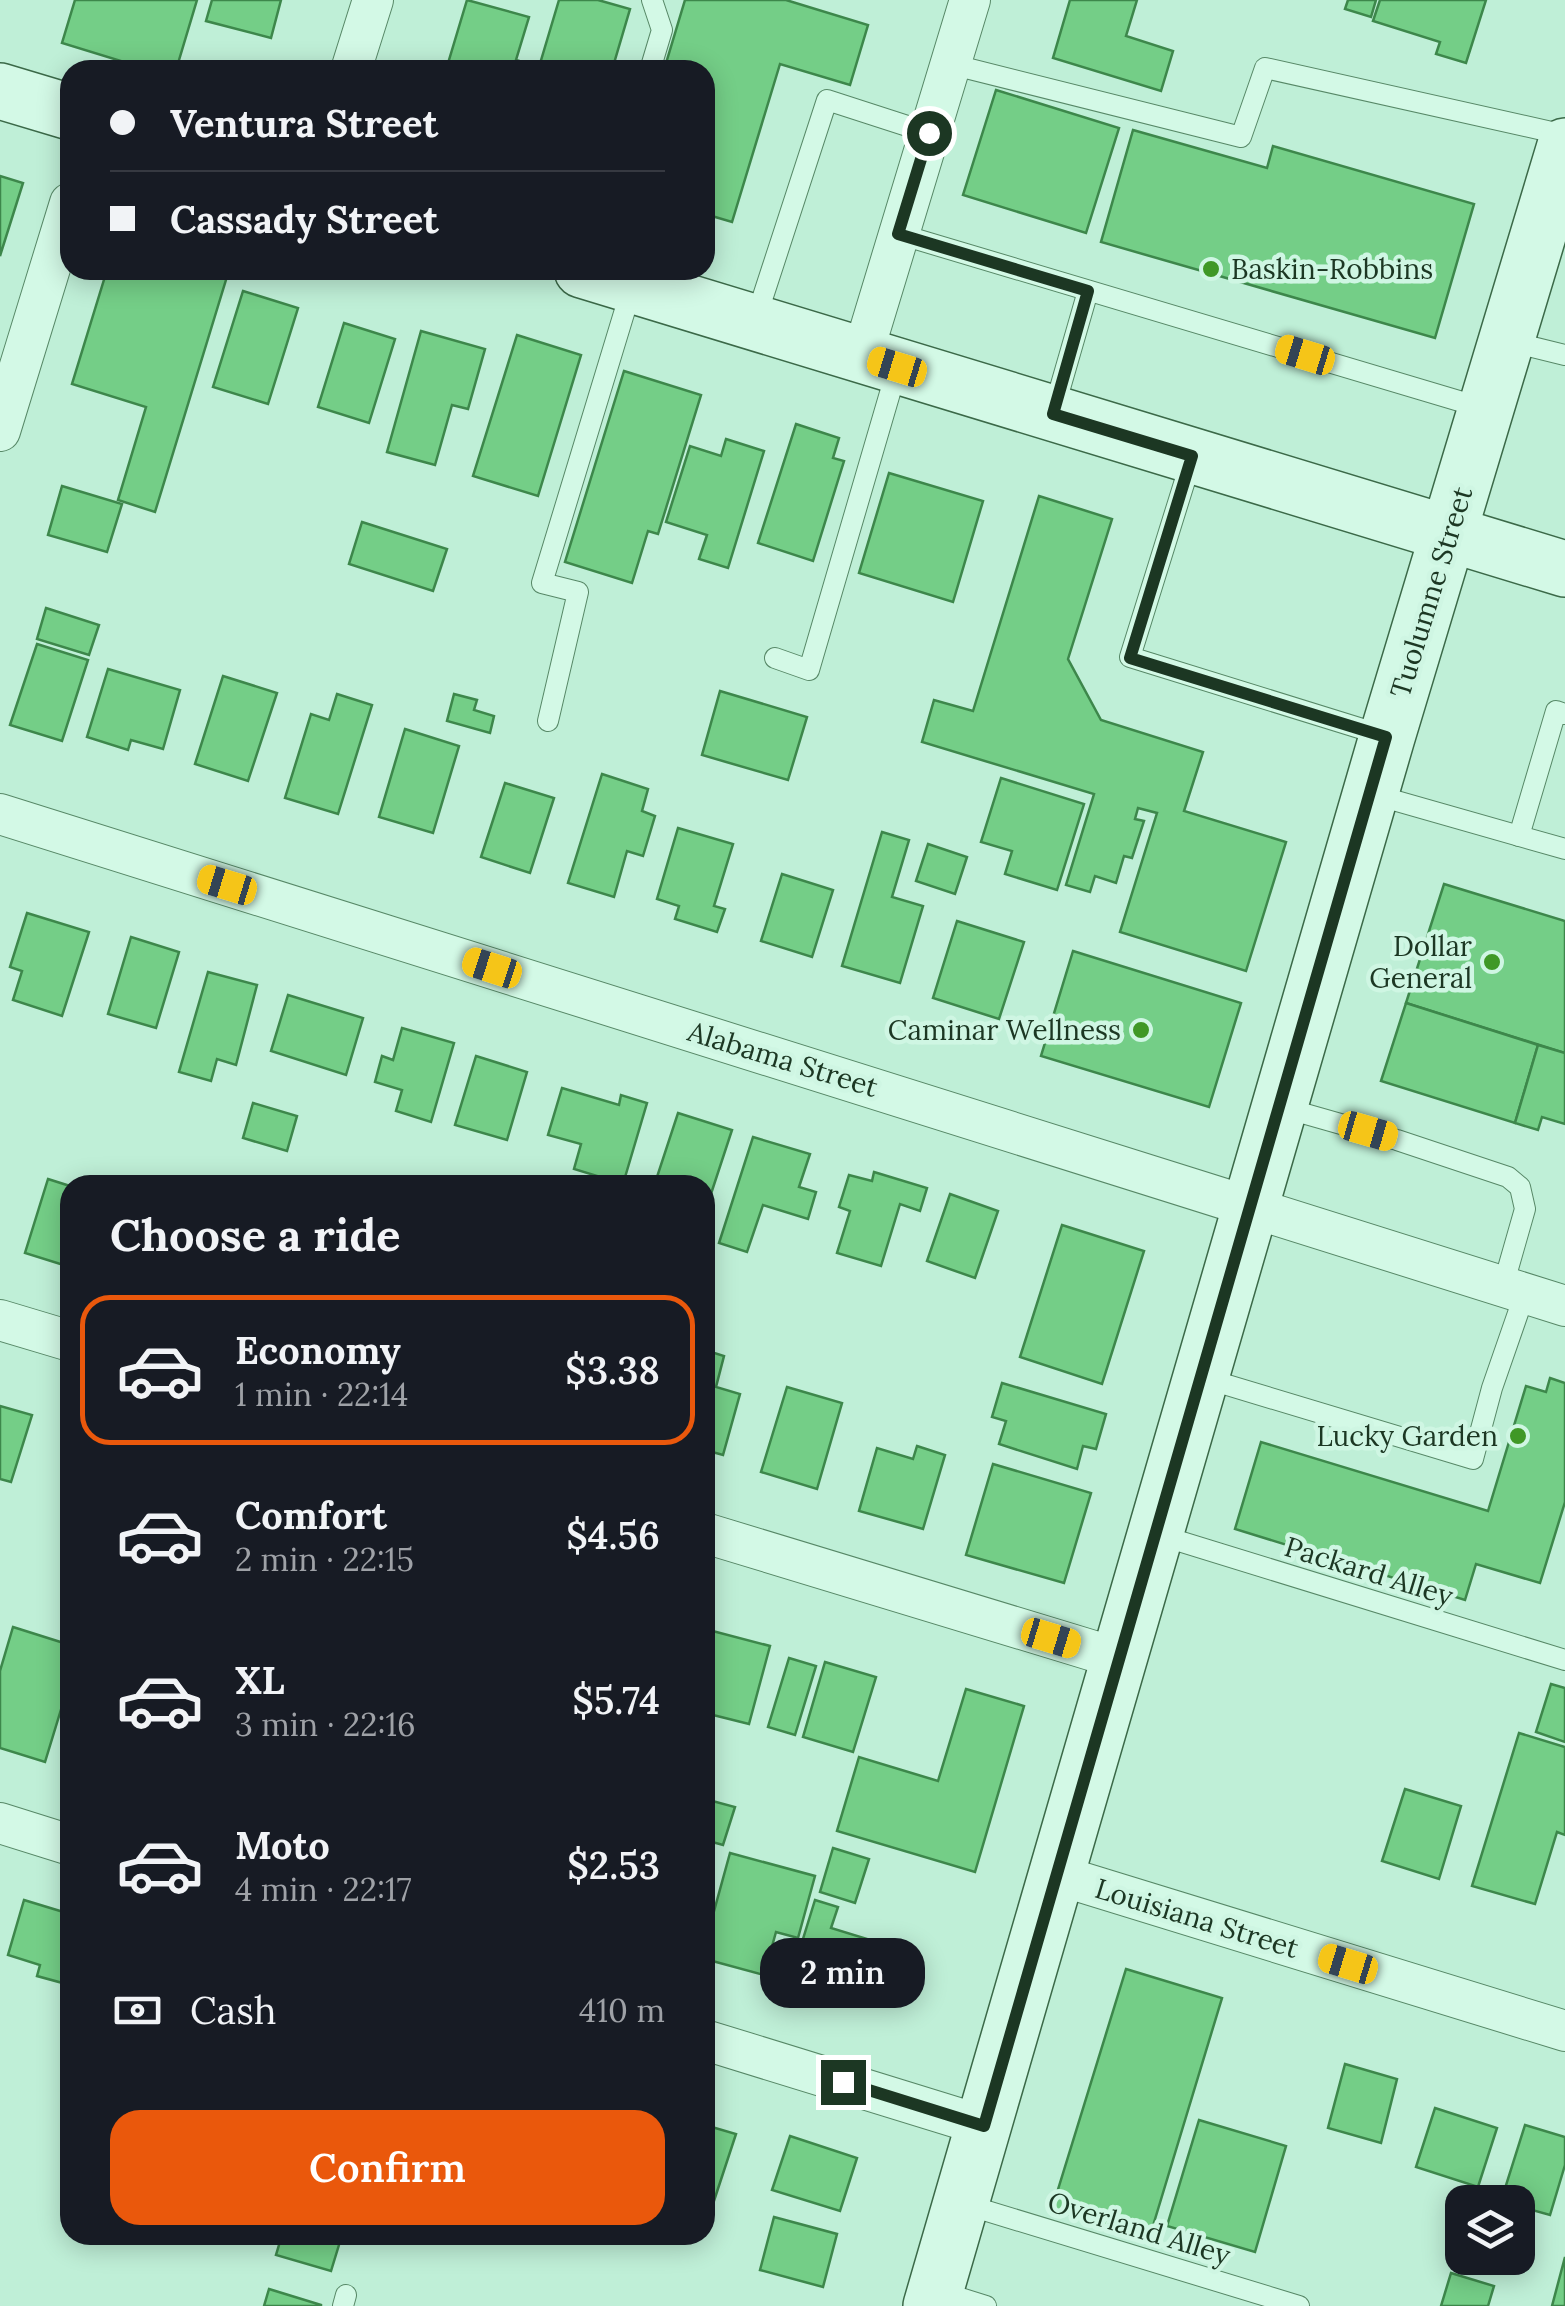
<!DOCTYPE html>
<meta charset="utf-8">
<style>
body{margin:0;font-family:Lora,serif;background:#20242c;color:#f1f3f6;height:100vh;display:flex;flex-direction:column;font-size:38px;white-space:nowrap}
*{box-sizing:border-box;margin:0}
p{font-size:32px;color:#9ea1a6}
.icon{flex:none;width:55px;height:55px;fill:none;stroke:currentColor;stroke-width:2;stroke-linecap:round;stroke-linejoin:round}
.map{position:relative;flex:1;overflow:hidden}
.side{position:absolute;left:60px;top:1175px;width:655px;height:1070px;display:flex;flex-direction:column;background:#171b24;border-radius:30px;box-shadow:0 5px 25px #0003}
.side>*{flex:none}
.hud{position:absolute;left:60px;top:60px;width:655px;height:220px;border-radius:30px;box-shadow:0 5px 25px #0003;display:grid;align-content:center;height:220px;padding:0 50px;background:#171b24}
.controls{position:absolute;left:1445px;top:2185px;display:grid;gap:20px}
.controls a{display:grid;place-items:center;width:90px;height:90px;border-radius:20px;background:#171b24;box-shadow:0 5px 25px #0003;font-size:50px}
.end{position:absolute;width:45px;height:45px;margin:-22px;border:12px solid #1c3723;background:#fff;box-shadow:0 0 0 5px #fff}
.from{border-radius:50%}
.bubble{position:absolute;height:70px;border-radius:30px;background:#171b24;box-shadow:0 5px 25px #0003;font-size:32px;font-weight:600;line-height:70px;text-align:center}
.car{position:absolute;width:30px;height:60px;margin:-30px -15px;border-radius:12px;box-shadow:0 0 8px 2px #0007;background:linear-gradient(#f5c518 24%,#345 0 40%,#f5c518 0 76%,#345 0 86%,#f5c518 0)}
.hud b{display:flex;align-items:center;gap:35px;height:95px;font-size:38px}
.hud b+b{border-top:2px solid #363941}
.hud i{width:25px;height:25px;background:#f1f3f6}
ul{padding:0;list-style:none}
li{display:flex;align-items:center;gap:30px;height:150px;margin:0 20px 15px;padding:0 30px;border:5px solid transparent;border-radius:30px}
li div{flex:1}
li b{display:block;font-size:38px}
li em{font-style:normal;font-weight:600}
li.active{border-color:#ea580c}
li>.icon{width:90px;height:90px;stroke-width:1.5}
h2{padding:0 50px;font-size:45px;line-height:120px}
.pay{display:flex;align-items:center;gap:25px;height:110px;padding:0 50px;font-size:38px}
.pay p{margin-inline-start:auto}
.primary-button{display:flex;gap:20px;margin-top:auto;padding:20px 50px}
.primary-button a{flex:1;height:115px;border-radius:30px;background:#ea580c;color:#fff;font-size:40px;font-weight:600;line-height:115px;text-align:center}
.map>svg:first-child{display:block}
.building{fill:#74ce87;stroke:#3d874b;stroke-width:2.5}
.lines{fill:none;stroke-linecap:round;stroke-linejoin:round}
.lane-casing{stroke:#578867;stroke-width:22}
.street-casing{stroke:#578867;stroke-width:42}
.secondary-casing{stroke:#3b6948;stroke-width:58}
.lane{stroke:#d3f9e6;stroke-width:20}
.street{stroke:#d3f9e6;stroke-width:40}
.secondary{stroke:#d3f9e6;stroke-width:55}
.route{stroke:#1c3723;stroke-width:12}
.poi-dot{fill:#3f9826;stroke:#cff6e3;stroke-width:4}
.labels{text-anchor:middle;dominant-baseline:central;stroke-width:9;stroke-linejoin:round;paint-order:stroke}
.poi-label{font-size:28px;fill:#1c3723;stroke:#cff6e3;text-anchor:end}
.street-label{font-size:28px;fill:#1c3723;stroke:#cff6e3}
</style>
<div class="map">
<svg width="1565" height="2306" viewBox="0 0 1565 2306">
<rect width="100%" height="100%" fill="#bfefd7"/>
<g class="building">
<path d="M75,0h122l-21,70h-26l-88,-27z"/>
<path d="M212,0h69l-10,38 -65,-17z"/>
<path d="M467,0l62,17 -13,43 23,7 20,-67h39l32,9 -18,61h-166z"/>
<path d="M685,0h101l82,25 -18,60 -70,-21 -48,158 -27,-8v-144h-41z"/>
<path d="M1070,0h67l-11,36 47,15 -12,40 -108,-33z"/>
<path d="M1348,0h28l-5,17 -26,-8z"/>
<path d="M1380,0h106l-20,63 -30,-9 4,-12 -67,-21z"/>
<path d="M996,90l123,38 -33,105 -123,-38z"/>
<path d="M1133,130l134,38 6,-22 201,58 -39,134 -334,-96z"/>
<path d="M0,176l23,7 -23,73z"/>
<path d="M107,270h122l-74,242 -37,-12 28,-93 -74,-23z"/>
<path d="M243,291l55,17 -30,96 -55,-17z"/>
<path d="M344,323l51,16 -26,84 -51,-16z"/>
<path d="M421,331l64,18 -17,60 -16,-4 -17,60 -48,-13z"/>
<path d="M517,335l64,20 -43,141 -65,-20z"/>
<path d="M624,371l77,24 -43,139 -10,-3 -16,52 -67,-21z"/>
<path d="M796,424l43,14 -6,20 11,3 -31,100 -55,-18z"/>
<path d="M726,439l38,12 -36,117 -29,-9 8,-24 -41,-13 24,-76 31,10z"/>
<path d="M889,473l94,28 -30,101 -94,-29z"/>
<path d="M62,486l60,18 -15,48 -59,-17z"/>
<path d="M1039,496l73,23 -44,140 33,61 102,32 -19,59 102,31 -40,129 -126,-39 37,-119 -19,-5 -3,11 9,2 -12,37 -8,-2 -8,27 -21,-7 -5,16 -24,-7 28,-91 -172,-52 12,-42 39,11z"/>
<path d="M362,522l85,27 -14,42 -84,-27z"/>
<path d="M46,608l53,17 -10,30 -52,-16z"/>
<path d="M37,644l51,16 -26,81 -52,-16z"/>
<path d="M108,669l72,21 -17,59 -32,-9 -3,10 -41,-13z"/>
<path d="M223,676l54,17 -29,88 -53,-17z"/>
<path d="M720,691l87,26 -19,63 -86,-25z"/>
<path d="M337,694l35,11 -34,109 -53,-16 26,-84 18,6z"/>
<path d="M454,694l23,6 -3,10 20,6 -4,17 -43,-12z"/>
<path d="M405,729l54,17 -26,87 -54,-16z"/>
<path d="M602,774l46,15 -6,22 13,5 -12,40 -16,-5 -13,46 -46,-14z"/>
<path d="M1001,778l83,26 -27,86 -52,-16 7,-23 -31,-9z"/>
<path d="M505,783l49,15 -24,75 -49,-16z"/>
<path d="M678,828l55,16 -19,62 11,3 -8,23 -42,-13 4,-13 -22,-7z"/>
<path d="M882,832l27,8 -17,57 31,9 -23,77 -58,-17z"/>
<path d="M928,844l39,13 -12,37 -39,-13z"/>
<path d="M782,874l51,16 -21,67 -51,-16z"/>
<path d="M1444,884l121,37v132l-159,-50z"/>
<path d="M27,913l62,19 -27,84 -49,-16 9,-29 -12,-4z"/>
<path d="M957,921l67,21 -25,77 -66,-21z"/>
<path d="M131,937l48,15 -23,76 -48,-14z"/>
<path d="M1073,951l168,52 -32,104 -168,-51z"/>
<path d="M208,972l49,13 -21,80 -19,-6 -6,22 -32,-9z"/>
<path d="M288,995l75,23 -17,57 -75,-24z"/>
<path d="M1406,1003l132,42 -23,78 -134,-42z"/>
<path d="M402,1028l52,15 -23,79 -35,-11 6,-21 -27,-8 7,-26 11,4z"/>
<path d="M1538,1045l27,8v71l-23,-7 -4,13 -23,-7z"/>
<path d="M476,1056l51,16 -20,68 -52,-15z"/>
<path d="M562,1088l57,17 2,-10 26,8 -24,81 -49,-15 7,-25 -33,-9z"/>
<path d="M253,1103l44,13 -10,35 -44,-13z"/>
<path d="M678,1113l54,17 -23,70 -4,-1v-14l-50,-2z"/>
<path d="M753,1137l57,17 -11,33 17,5 -8,27 -45,-14 -16,47 -28,-9z"/>
<path d="M874,1172l53,16 -7,23 -20,-7 -19,62 -44,-13 13,-42 -11,-4 10,-32 23,6z"/>
<path d="M48,1179l22,7v81l-45,-14z"/>
<path d="M950,1194l48,17 -23,67 -48,-17z"/>
<path d="M1062,1225l82,26 -42,133 -82,-27z"/>
<path d="M705,1350l19,6 -8,31 24,7 -17,61 -18,-5z"/>
<path d="M1550,1378l15,5v119l-25,81 -64,-19 -11,36 -230,-71 26,-87 227,69 38,-125 20,6z"/>
<path d="M1002,1383l104,31 -10,35 -13,-3 -6,23 -78,-25 7,-23 -14,-4z"/>
<path d="M787,1387l55,16 -25,86 -56,-17z"/>
<path d="M0,1406l32,9 -21,67 -11,-3z"/>
<path d="M917,1446l28,9 -22,74 -64,-18 18,-63 36,11z"/>
<path d="M993,1464l98,29 -27,90 -98,-28z"/>
<path d="M13,1627l57,18v35l-25,82 -45,-14v-77z"/>
<path d="M705,1629l65,17 -21,78 -44,-11z"/>
<path d="M789,1658l27,8 -21,69 -27,-8z"/>
<path d="M825,1662l51,15 -23,75 -50,-15z"/>
<path d="M1551,1684l14,4v54l-29,-10z"/>
<path d="M966,1689l58,17 -49,166 -138,-41 22,-74 79,24z"/>
<path d="M1519,1733l46,14v88l-8,-3 -22,72 -63,-18z"/>
<path d="M1405,1789l56,17 -22,73 -57,-18z"/>
<path d="M705,1799l30,8 -12,38 -18,-5z"/>
<path d="M833,1848l36,11 -14,44 -35,-11z"/>
<path d="M730,1853l85,23 -17,62 -22,-6 -12,43 -59,-16v-15z"/>
<path d="M24,1900l46,14v71l-33,-9 3,-11 -32,-10z"/>
<path d="M815,1900l23,7 -7,21 46,14 -18,57 -68,-21z"/>
<path d="M1126,1969l96,29 -73,241 -97,-30z"/>
<path d="M1345,2064l52,15 -16,64 -53,-15z"/>
<path d="M1435,2108l62,20 -19,59 -62,-20z"/>
<path d="M1199,2120l87,26 -31,106 -88,-26z"/>
<path d="M705,2125l31,9 -26,79 -5,-2z"/>
<path d="M1525,2125l40,12v28l-15,50 -32,-9v-4l-17,-1z"/>
<path d="M790,2136l67,22 -17,53 -68,-21z"/>
<path d="M774,2217l63,17 -14,53 -63,-17z"/>
<path d="M282,2235h60l-11,36 -55,-16z"/>
<path d="M1565,2257v49h-13z"/>
<path d="M1451,2273l43,13 -6,20h-47z"/>
<path d="M269,2289l52,16v1h-57z"/>
</g>
<g class="lines">
<defs>
<g id="lane">
<path d="M950,64l291,73 24,-69 300,67"/>
<path d="M650,70l12,-40 -10,-30"/>
<path d="M899,234l587,175"/>
<path d="M755,321l72,-221 102,33"/>
<path d="M1508,341l57,14"/>
<path d="M1054,409l34,-118"/>
<path d="M1192,458l-62,199 255,79"/>
<path d="M775,658l34,12 88,-301"/>
<path d="M548,721l30,-129 -36,-9 90,-296"/>
<path d="M1372,794l193,55"/>
<path d="M1519,836l37,-125 9,3"/>
<path d="M1281,1107l116,33 111,37 12,10 5,22 -22,77"/>
<path d="M1204,1378l269,81 19,-71 33,-95"/>
<path d="M1156,1534l409,126"/>
<path d="M964,2204l335,102"/>
<path d="M938,2291l48,15"/>
<path d="M343,2306l3,-11"/>
</g>
<g id="street">
<path d="M351,70l22,-70"/>
<path d="M862,356l108,-356"/>
<path d="M0,431l70,-228"/>
<path d="M0,814l1565,492"/>
<path d="M0,1320l70,21"/>
<path d="M705,1533l415,126"/>
<path d="M0,1823l70,22"/>
<path d="M1058,1875l507,156"/>
<path d="M705,2040l279,86"/>
</g>
<g id="secondary">
<path d="M0,91l70,21"/>
<path d="M582,270l983,299"/>
<path d="M931,2306l456,-1569 178,-591"/>
</g>
</defs>
<use href="#lane" class="lane-casing"/>
<use href="#street" class="street-casing"/>
<use href="#secondary" class="secondary-casing"/>
<use href="#lane" class="lane"/>
<use href="#street" class="street"/>
<use href="#secondary" class="secondary"/>
</g>
<g class="lines">
<path class="route" d="M843,2082l141,44 402,-1389 -256,-79 62,-202 -139,-42 35,-123 -190,-57 31,-101"/>
</g>
<g class="poi-dot">
<circle cx="1211" cy="269" r="10"/>
<circle cx="1492" cy="962" r="10"/>
<circle cx="1141" cy="1030" r="10"/>
<circle cx="1518" cy="1436" r="10"/>
</g>
<g class="labels">
<g class="poi-label">
<text x="1231" y="269" text-anchor="start">Baskin-Robbins</text>
<text x="1472" y="946">Dollar<tspan x="1472" dy="32">General</tspan></text>
<text x="1121" y="1030">Caminar Wellness</text>
<text x="1498" y="1436">Lucky Garden</text>
</g>
<g class="street-label">
<text transform="translate(1431 592) rotate(-73)">Tuolumne Street</text>
<text transform="translate(783 1059) rotate(17)">Alabama Street</text>
<text transform="translate(1369 1571) rotate(17)">Packard Alley</text>
<text transform="translate(1197 1918) rotate(17)">Louisiana Street</text>
<text transform="translate(1139 2228) rotate(17)">Overland Alley</text>
</g>
</g>
</svg>
<div class="controls">
<a><svg class="icon" aria-label="layers" viewBox="0 0 24 24"><path d="M12 4l9 5-9 5-9-5zM3 14l9 5 9-5"/></svg></a>
</div>
<i class="end from" style="left:929px;top:133px"></i>
<i class="end" style="left:843px;top:2082px"></i>
<div class="bubble" style="left:760px;top:1938px;width:165px">2 min</div>
<i class="car" style="left:1305px;top:355px;rotate:287deg"></i>
<i class="car" style="left:897px;top:367px;rotate:287deg"></i>
<i class="car" style="left:227px;top:885px;rotate:287deg"></i>
<i class="car" style="left:492px;top:968px;rotate:288deg"></i>
<i class="car" style="left:1368px;top:1131px;rotate:106deg"></i>
<i class="car" style="left:1051px;top:1638px;rotate:107deg"></i>
<i class="car" style="left:1348px;top:1964px;rotate:287deg"></i>
<div class="hud">
<b><i class="from"></i>Ventura Street</b>
<b><i></i>Cassady Street</b>
</div>
<section class="side">
<h2>Choose a ride</h2>
<ul>
<li class="active"><svg class="icon" aria-label="car" viewBox="0 0 24 24"><path d="M5 17H2v-5l4-1 3-4h7l3 4 3 1v5h-3M9 17h6M6 11h13"/><circle cx="7" cy="17" r="2"/><circle cx="17" cy="17" r="2"/></svg><div><b>Economy</b><p>1 min · 22:14</p></div><em>$3.38</em></li>
<li><svg class="icon" aria-label="car" viewBox="0 0 24 24"><path d="M5 17H2v-5l4-1 3-4h7l3 4 3 1v5h-3M9 17h6M6 11h13"/><circle cx="7" cy="17" r="2"/><circle cx="17" cy="17" r="2"/></svg><div><b>Comfort</b><p>2 min · 22:15</p></div><em>$4.56</em></li>
<li><svg class="icon" aria-label="car" viewBox="0 0 24 24"><path d="M5 17H2v-5l4-1 3-4h7l3 4 3 1v5h-3M9 17h6M6 11h13"/><circle cx="7" cy="17" r="2"/><circle cx="17" cy="17" r="2"/></svg><div><b>XL</b><p>3 min · 22:16</p></div><em>$5.74</em></li>
<li><svg class="icon" aria-label="car" viewBox="0 0 24 24"><path d="M5 17H2v-5l4-1 3-4h7l3 4 3 1v5h-3M9 17h6M6 11h13"/><circle cx="7" cy="17" r="2"/><circle cx="17" cy="17" r="2"/></svg><div><b>Moto</b><p>4 min · 22:17</p></div><em>$2.53</em></li>
</ul>
<div class="pay"><svg class="icon" aria-label="cash" viewBox="0 0 24 24"><path d="M3 7h18v10H3z"/><circle cx="12" cy="12" r="2"/></svg>Cash<p>410 m</p></div>
<div class="primary-button"><a>Confirm</a></div>
</section>
</div>
